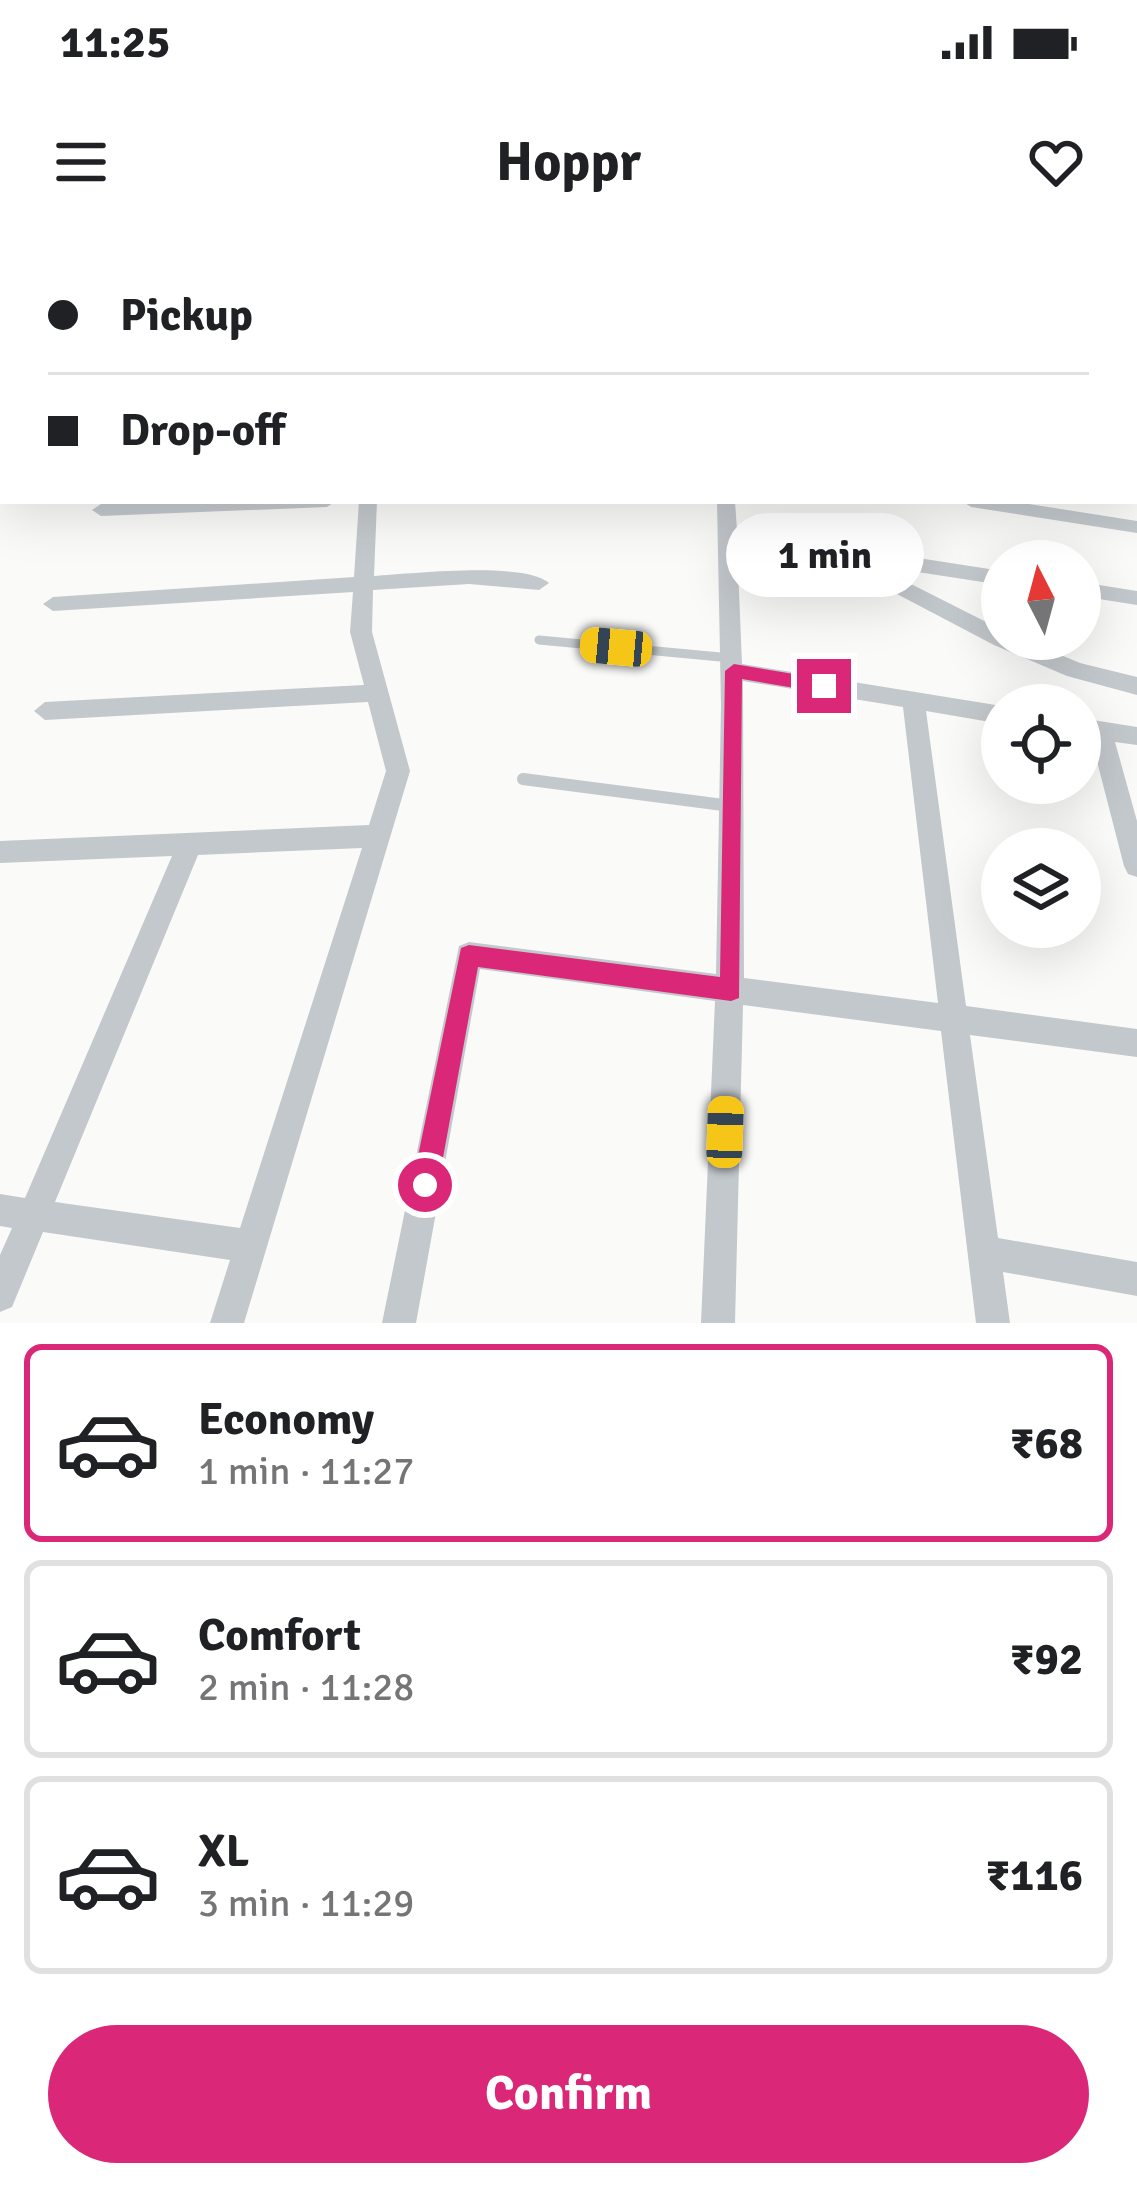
<!DOCTYPE html>
<meta charset="utf-8">
<style>
body{margin:0;font-family:Signika,sans-serif;background:#f6f6f6;color:#202124;height:100vh;display:flex;flex-direction:column;font-size:45px;white-space:nowrap}
*{box-sizing:border-box;margin:0}
p{font-size:39px;color:#757577}
.icon{flex:none;width:66px;height:66px;fill:none;stroke:currentColor;stroke-width:2;stroke-linecap:round;stroke-linejoin:round}
.map{position:relative;height:1083px;overflow:hidden}
.panel{display:flex;flex-direction:column;background:#fff;flex:1}
.panel>*{flex:none}
.banner{position:absolute;left:0px;top:0px;width:1137px;height:264px;box-shadow:0 12px 48px #0002;display:grid;align-content:center;height:264px;padding:0 48px;background:#fff}
.needle{width:78px;rotate:354deg}
.buttons{position:absolute;left:981px;top:300px;display:grid;gap:24px}
.buttons a{display:grid;place-items:center;width:120px;height:120px;border-radius:50%;background:#fff;box-shadow:0 12px 48px #0002;font-size:60px}
.end{position:absolute;width:54px;height:54px;margin:-27px;border:15px solid #db2777;background:#fff;box-shadow:0 0 0 6px #fff}
.from{border-radius:50%}
.bubble{position:absolute;height:84px;border-radius:42px;background:#fff;box-shadow:0 12px 48px #0002;font-size:39px;font-weight:700;line-height:84px;text-align:center}
.car{position:absolute;width:36px;height:72px;margin:-36px -18px;border-radius:15px;box-shadow:0 0 9px 3px #0007;background:linear-gradient(#f5c518 24%,#345 0 40%,#f5c518 0 76%,#345 0 86%,#f5c518 0)}
.banner b{display:flex;align-items:center;gap:42px;height:114px;font-size:45px}
.banner b+b{border-top:3px solid #e0e0e0}
.banner i{width:30px;height:30px;background:#202124}
ul{padding:21px 0 0;list-style:none}
li{display:flex;align-items:center;gap:36px;height:198px;margin:0 24px 18px;padding:0 24px;border:6px solid #e0e0e0;border-radius:18px}
li div{flex:1}
li b{display:block;font-size:45px}
li em{font-style:normal;font-weight:700}
li.selected{border-color:#db2777}
li>.icon{width:108px;height:108px;stroke-width:1.5}
.primary-button{display:flex;gap:24px;margin-top:auto;padding:24px 48px}
.primary-button a{flex:1;height:138px;border-radius:72px;background:#db2777;color:#fff;font-size:48px;font-weight:700;line-height:138px;text-align:center}
.status{display:flex;justify-content:space-between;align-items:center;height:84px;padding:0 60px;background:#fff;direction:ltr}
.status svg{height:33px;fill:currentColor}
header{display:flex;justify-content:space-between;align-items:center;height:156px;padding:0 48px;background:#fff;font-size:54px;font-weight:700}
.map>svg:first-child{display:block}
.lines{fill:none;stroke-linecap:round;stroke-linejoin:round}
.lane-far1{stroke:#c3c8cc;stroke-width:9}
.lane{stroke:#c3c8cc;stroke-width:12}
.street{fill:#c3c8cc;fill-rule:evenodd}
.route{fill:#db2777}
</style>
<div class="status"><b>11:25</b><svg viewBox="0 0 49 12"><path d="M0 12V9h3v3zM5 12V6h3v6zM10 12V3h3v9zM15 12V0h3v12zM26 1h20v11H26zM47 4h2v5h-2z"/></svg></div>
<header><svg class="icon" aria-label="menu" viewBox="0 0 24 24"><path d="M4 6h16M4 12h16M4 18h16"/></svg>Hoppr<svg class="icon" aria-label="heart" viewBox="0 0 24 24"><path d="M12 20l-8-8c-3-5 5-10 8-4 3-6 11-1 8 4z"/></svg></header>
<div class="map">
<svg width="1137" height="1083" viewBox="0 0 1137 1083">
<rect width="100%" height="100%" fill="#fafaf8"/>
<g class="lines">
<path class="lane-far1" d="M539,400l192,18"/>
<path class="lane" d="M523,539l208,27"/>
<g class="street">
<path d="M0,0h8l-8,5z"/>
<path d="M65,0h14l-16,3z"/>
<path d="M298,0h14l-16,3z"/>
<path d="M388,0h14l-15,3z"/>
<rect x="707" y="0" width="14" height="3"/>
<rect x="1134" y="27" width="3" height="9"/>
<rect x="1134" y="184" width="3" height="10"/>
<path d="M172,261h164l-9,6 -226,9 -9,-6 9,-6z"/>
<path d="M359,261h18l-3,75c36,-2 151,-15 175,7l-10,7 -70,-6 -96,6 -1,42 38,139 -166,552h-34l20,-63 -187,-28 -31,75 -12,5v-57l12,-27 -12,-2v-32l25,4 147,-342 -172,7v-22l369,-16 17,-54 -18,-69 -323,18 -11,-9 11,-9 319,-17 -14,-53 3,-40 -300,19 -10,-7 10,-7 301,-20zM362,608l-122,380 -185,-26 143,-347z"/>
<path d="M717,261h18l2,29 265,41v14l-104,-16 11,14 93,47v9h21l57,24 57,14v18l-70,-19 -73,-31 -99,-52 -21,-28 -137,-22 5,121 260,42v18l-76,-13 40,295 171,23v28l-167,-22 28,203 139,24v34l-134,-24 7,51h-34l-35,-292 -198,-26 -8,318h-34l14,-322 -235,-32 -64,354h-34l77,-377 10,-4 247,32 5,-268zM743,441l160,26 35,296 -194,-25z"/>
<path d="M962,261h48l127,20v12l-166,-26z"/>
<path d="M1080,342l57,9v14l-57,-9z"/>
<path d="M1080,478l57,9v18l-22,-3 22,79v56l-9,-3 -4,-8 -33,-128 -11,-2z"/>
</g>
</g>
<path class="route" d="M734,424l90,15 9,7 -9,7 -82,-14 -3,319 -8,3 -253,-34 -40,218 -4,9 -9,4 -9,-4 -4,-9 49,-237 8,-3 251,32 5,-306z"/>
</svg>
<div class="buttons">
<a><svg class="needle" viewBox="-14 -14 28 28"><path d="M0-13l5 13h-10z" fill="#e53935"/><path d="M0 13l5-13h-10z" fill="#757577"/></svg></a>
<a><svg class="icon" aria-label="locate" viewBox="0 0 24 24"><circle cx="12" cy="12" r="6"/><path d="M12 2v4M12 18v4M2 12h4M18 12h4"/></svg></a>
<a><svg class="icon" aria-label="layers" viewBox="0 0 24 24"><path d="M12 4l9 5-9 5-9-5zM3 14l9 5 9-5"/></svg></a>
</div>
<i class="end from" style="left:425px;top:945px"></i>
<i class="end" style="left:824px;top:446px"></i>
<div class="bubble" style="left:726px;top:273px;width:198px">1 min</div>
<i class="car" style="left:616px;top:407px;rotate:275deg"></i>
<i class="car" style="left:725px;top:892px;rotate:2deg"></i>
<div class="banner">
<b><i class="from"></i>Pickup</b>
<b><i></i>Drop-off</b>
</div>
</div>
<section class="panel">
<ul>
<li class="selected"><svg class="icon" aria-label="car" viewBox="0 0 24 24"><path d="M5 17H2v-5l4-1 3-4h7l3 4 3 1v5h-3M9 17h6M6 11h13"/><circle cx="7" cy="17" r="2"/><circle cx="17" cy="17" r="2"/></svg><div><b>Economy</b><p>1 min · 11:27</p></div><em>₹68</em></li>
<li><svg class="icon" aria-label="car" viewBox="0 0 24 24"><path d="M5 17H2v-5l4-1 3-4h7l3 4 3 1v5h-3M9 17h6M6 11h13"/><circle cx="7" cy="17" r="2"/><circle cx="17" cy="17" r="2"/></svg><div><b>Comfort</b><p>2 min · 11:28</p></div><em>₹92</em></li>
<li><svg class="icon" aria-label="car" viewBox="0 0 24 24"><path d="M5 17H2v-5l4-1 3-4h7l3 4 3 1v5h-3M9 17h6M6 11h13"/><circle cx="7" cy="17" r="2"/><circle cx="17" cy="17" r="2"/></svg><div><b>XL</b><p>3 min · 11:29</p></div><em>₹116</em></li>
</ul>
<div class="primary-button"><a>Confirm</a></div>
</section>
